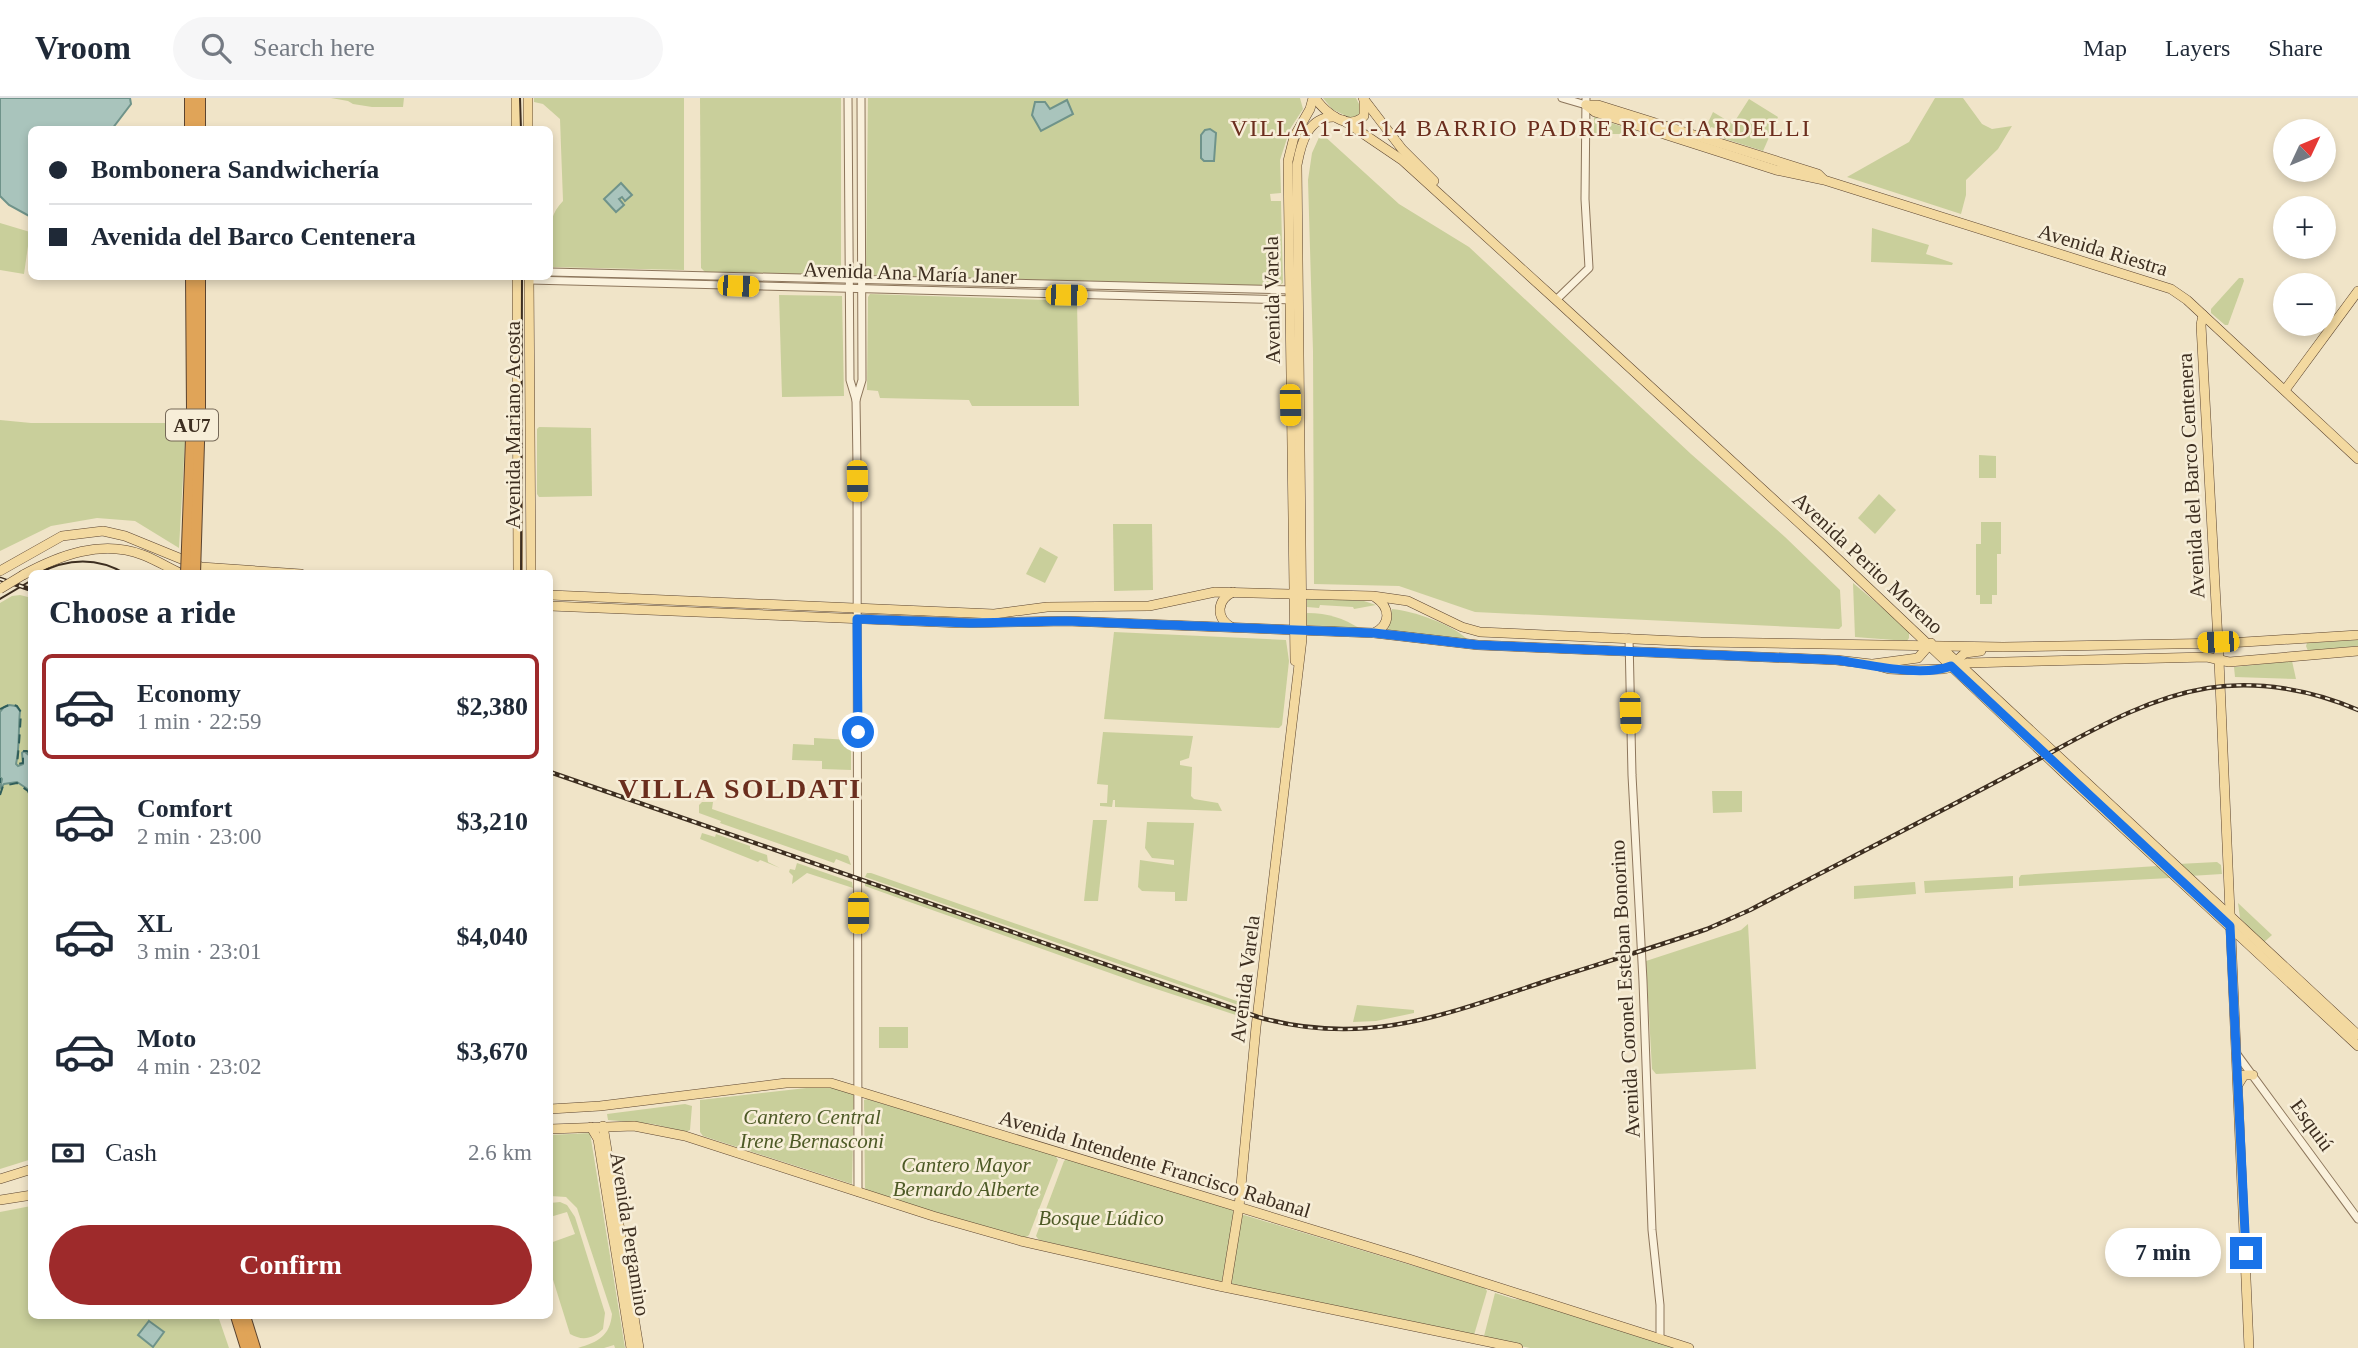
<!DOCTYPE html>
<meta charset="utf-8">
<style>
body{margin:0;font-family:"Times New Roman",serif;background:#f6f6f7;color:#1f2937;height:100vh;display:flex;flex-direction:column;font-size:26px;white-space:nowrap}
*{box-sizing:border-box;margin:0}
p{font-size:23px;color:#747a83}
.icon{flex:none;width:38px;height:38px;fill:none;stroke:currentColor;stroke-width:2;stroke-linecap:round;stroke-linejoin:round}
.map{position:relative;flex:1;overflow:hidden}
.details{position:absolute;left:28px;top:472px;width:525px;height:749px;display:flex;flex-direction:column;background:#fff;border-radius:10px;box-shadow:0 4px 10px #0003}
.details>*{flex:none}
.banner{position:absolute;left:28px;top:28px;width:525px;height:154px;border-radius:10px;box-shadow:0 4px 10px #0003;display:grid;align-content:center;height:154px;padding:0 21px;background:#fff}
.needle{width:46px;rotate:46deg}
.fabs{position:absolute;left:2273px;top:21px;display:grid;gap:14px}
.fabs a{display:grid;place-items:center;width:63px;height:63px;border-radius:50%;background:#fff;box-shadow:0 4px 10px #0003;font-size:35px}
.end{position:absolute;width:32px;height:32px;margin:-16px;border:9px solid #1a73e8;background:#fff;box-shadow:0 0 0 4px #fff}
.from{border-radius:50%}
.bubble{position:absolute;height:49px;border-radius:24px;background:#fff;box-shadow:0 4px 10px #0003;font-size:23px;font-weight:600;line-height:49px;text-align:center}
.car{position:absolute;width:21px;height:42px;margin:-21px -10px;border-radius:9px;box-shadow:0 0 5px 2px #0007;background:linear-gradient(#f5c518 24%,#345 0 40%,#f5c518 0 76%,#345 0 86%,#f5c518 0)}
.banner b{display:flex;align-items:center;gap:24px;height:66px;font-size:26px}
.banner b+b{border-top:2px solid #e0e1e3}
.banner i{width:18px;height:18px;background:#1f2937}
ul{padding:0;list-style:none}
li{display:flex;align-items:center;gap:21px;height:105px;margin:0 14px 10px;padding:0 7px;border:4px solid transparent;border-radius:10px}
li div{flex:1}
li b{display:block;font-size:26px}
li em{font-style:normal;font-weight:600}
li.selected{border-color:#9e2a2b}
li>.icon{width:63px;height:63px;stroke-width:1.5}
h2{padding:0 21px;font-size:32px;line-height:84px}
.pay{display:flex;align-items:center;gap:18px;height:77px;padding:0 21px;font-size:26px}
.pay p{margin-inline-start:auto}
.action{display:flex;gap:14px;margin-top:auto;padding:14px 21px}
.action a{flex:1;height:80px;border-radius:42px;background:#9e2a2b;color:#fff;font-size:28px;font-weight:600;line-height:80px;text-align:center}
header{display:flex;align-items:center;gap:42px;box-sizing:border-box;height:98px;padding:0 35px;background:#fff;border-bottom:2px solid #e0e1e3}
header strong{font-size:33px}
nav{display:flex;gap:38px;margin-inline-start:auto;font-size:24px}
.search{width:490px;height:63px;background:#f6f6f7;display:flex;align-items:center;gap:18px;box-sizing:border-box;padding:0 24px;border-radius:38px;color:#747a83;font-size:26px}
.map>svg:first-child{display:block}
.green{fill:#c9cf9b}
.water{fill:#a9c4bc;stroke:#6f938a;stroke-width:2}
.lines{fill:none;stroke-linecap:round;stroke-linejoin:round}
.ferry{stroke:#2f5d5a;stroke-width:2;stroke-dasharray:9 7;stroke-linecap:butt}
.minor-casing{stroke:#8d765c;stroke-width:9}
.major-casing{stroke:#5b4430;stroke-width:10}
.highway-casing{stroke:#5b4430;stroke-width:12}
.minor{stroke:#faf1dc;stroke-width:7}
.major{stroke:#f3d9a0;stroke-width:9}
.highway{stroke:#e0a458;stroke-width:10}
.tram{stroke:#3d2e20;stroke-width:2}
.rail-casing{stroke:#3d2e20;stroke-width:4.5}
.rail{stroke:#f7eed8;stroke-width:2;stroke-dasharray:5;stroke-linecap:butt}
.major-bridge-casing{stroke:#5b4430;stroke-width:10;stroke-linecap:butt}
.highway-bridge-casing{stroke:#5b4430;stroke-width:12;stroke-linecap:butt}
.major-bridge{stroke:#f3d9a0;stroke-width:9}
.highway-bridge{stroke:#e0a458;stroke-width:10}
.route{stroke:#1a73e8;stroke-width:9}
.labels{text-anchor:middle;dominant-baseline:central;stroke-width:5;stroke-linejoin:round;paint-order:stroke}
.shield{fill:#f7eed8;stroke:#756857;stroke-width:2}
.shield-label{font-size:19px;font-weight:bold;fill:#3d2e20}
.street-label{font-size:21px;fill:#3d2e20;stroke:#f7eed8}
.park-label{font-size:21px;font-style:italic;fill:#4d5a26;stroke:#f7eed8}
.quarter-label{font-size:24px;letter-spacing:2px;fill:#6b2e1e;stroke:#f7eed8}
.district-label{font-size:28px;font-weight:bold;letter-spacing:2px;fill:#6b2e1e;stroke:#f7eed8}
</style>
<header>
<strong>Vroom</strong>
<div class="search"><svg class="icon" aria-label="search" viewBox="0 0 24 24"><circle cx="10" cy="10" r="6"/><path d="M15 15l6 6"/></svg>Search here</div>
<nav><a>Map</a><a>Layers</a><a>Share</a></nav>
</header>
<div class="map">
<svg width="2358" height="1250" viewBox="0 0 2358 1250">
<rect width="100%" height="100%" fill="#f0e4c8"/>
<g class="green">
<path d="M331,0h73l-1,9h-31l-19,-3 -5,-3z"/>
<path d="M534,0h150v172l-134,-3c0,-25 -5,-48 13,-66l-3,-82 -17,-15 -9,-2z"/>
<path d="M700,0h141v178l-136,-4 -4,-4z"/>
<path d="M868,0h432l3,11 -13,20 -10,31 1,33 -11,1 1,7h10l2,82 -3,2h-142l-272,-10z"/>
<path d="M1323,0h33l5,10 -2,7 -7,4 -20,-10z"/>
<path d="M1935,0h28l19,26 10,5 20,-3 -14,23 -32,31v15l-5,19 -114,-37 62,-35z"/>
<path d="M1749,1l29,18 -15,34 -44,-14 2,-7 -10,-3 -1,3 -5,-1 8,-17 20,12z"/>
<path d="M1594,19l41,14v3h-41z"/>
<path d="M1321,35l78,71 70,43 222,207 94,83 55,53 2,36 -3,3 -364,-17 -76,-26 -85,-2 -1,-233 -5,-171 4,-27z"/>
<path d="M0,125l30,9 -6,42 -24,-4z"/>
<path d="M1872,130l57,17 -3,9 27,9 -1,2 -81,-3z"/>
<path d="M2239,180h4l1,3 -16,44h-3l-14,-12v-4z"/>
<path d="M870,196l207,7 2,105h-107l-3,-6 -89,-2 -2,-7 -11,-1 1,-93z"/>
<path d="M779,197l63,1 2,100 -62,1z"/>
<path d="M0,322l31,3h155l-7,125 -44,-27 -38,-3 -46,8 -51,25z"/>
<path d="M539,329l52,1 1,68 -53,1 -2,-3v-65z"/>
<path d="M1979,357l17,1v22h-17z"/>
<path d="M1879,396l17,16 -21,24 -17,-16z"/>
<path d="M1981,424h20v32h-4v41h-5v9h-12v-9h-4v-51h5z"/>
<path d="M1113,426h39l1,66 -39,1z"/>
<path d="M1040,449l18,10 -13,26 -19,-9z"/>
<path d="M1853,485l56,47v8l-2,3 -52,-4z"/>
<path d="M20,497l12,3v561l-32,10v-566l12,-7z"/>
<path d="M1307,499l57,4 12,4 -22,4 -1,-2 -33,-2 -1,3 -12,-1z"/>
<path d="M1392,511c22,2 59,15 75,30l-79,-9z"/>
<path d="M1307,515c22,0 35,5 54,16l-55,-4z"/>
<path d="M1114,534l172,8 3,21 -7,64 -3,3 -175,-9z"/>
<path d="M2358,542v6l-50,5 -2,-5 1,-3z"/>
<path d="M2292,563l4,18 -61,-2 -1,-10z"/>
<path d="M1103,634l90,4 -4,22 -9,3v4l12,2 -1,29 3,3 24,4 4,8 -107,-4v-7h-2l-1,7 -12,-1v-3h7l1,-18 -11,-1z"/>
<path d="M814,640l37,2v30l-29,-1v-8l-30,-1 1,-16 21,1z"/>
<path d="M1712,693h30v21l-29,1z"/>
<path d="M702,704h11l-1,7 136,47 3,9 -15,-6 -2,4 -114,-40 1,-2 -22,-8v-8z"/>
<path d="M1093,722h14l-9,81h-14z"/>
<path d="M1147,724l47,1 -7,78h-12v-9l-33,-1 -4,-4 2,-27 34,5v-5l-22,-2 -7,-10z"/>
<path d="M702,735l13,4 1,-3 34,12v3l17,6 1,7 12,6 -20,-8 -2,2 -58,-23z"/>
<path d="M2217,764l4,3 1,9 -32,2 -12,-12z"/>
<path d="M797,765l55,19 1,6 -46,-15 -15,11 1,-8 -4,-4 1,-3 5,1z"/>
<path d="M2157,768l13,12 -151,8v-8l2,-3z"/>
<path d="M867,775h4l380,133 -1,3 -385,-132z"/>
<path d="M2013,778v12l-88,5 -1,-12z"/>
<path d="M865,784l384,133 -1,4 -107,-35 -237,-84 -39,-14z"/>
<path d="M1915,784l1,12 -62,5v-13z"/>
<path d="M2238,805l34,32 -9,8 -23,-25z"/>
<path d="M1748,826l8,145 -100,5 -4,-5 -6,-108 95,-31z"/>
<path d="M1357,907l57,5v3l-38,8 -23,1z"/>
<rect x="879" y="929" width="29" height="21"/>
<path d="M824,988l28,6 2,4 -2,88 -149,-48 -3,-4v-32z"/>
<path d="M867,1001l188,56 3,5 -29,75 -4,3 -81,-18 -77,-29 -2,-3 -1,-88z"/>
<path d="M685,1006l7,2 -2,24 -4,2 -33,-8 -45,-4 -1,-6z"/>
<path d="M590,1035l35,215h-10l-1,-3 -10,3h-26c20,-6 32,-12 34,-34l-35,-106 -11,-11 -16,-1v-61z"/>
<path d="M1067,1061l165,50 2,6 -12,66 -3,1 -180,-42 -3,-4 28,-75z"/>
<path d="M560,1104l7,3 8,12 30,96 -2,16c-10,10 -21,12 -33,5l-20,-64v-27l25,-9 -8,-22 -17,5v-14z"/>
<path d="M31,1108l1,110h186l11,32h-229v-136z"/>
<path d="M1244,1117l240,72 3,4 -13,44 -240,-49 -4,-6 11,-64z"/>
<path d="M1495,1195l19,6 10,1 153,48h-147l-43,-9 -3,-3z"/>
</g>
<g class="water">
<path d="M0,0h130l1,6 -19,25 -80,1 -1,87 -22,-12 -9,-9z"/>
<path d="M1067,2l6,14 -32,17 -9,-16 3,-13h10l5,7z"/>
<path d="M1205,32l5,-1 6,4 -2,28h-10l-3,-3v-23z"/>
<path d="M621,85l11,12 -7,6 -3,-4 -3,2 5,6 -8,7 -12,-13z"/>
<path d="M9,607l7,1 4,5c-2,19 0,36 -4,53l2,2 5,-2 -1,-11 2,-2 7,6v41l-2,-8 -12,-8 -13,2 -4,5 2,-10 -2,-2v-65l4,-5z"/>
<path d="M149,1223l15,11 -11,15 -15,-12z"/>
</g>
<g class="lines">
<g class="ferry">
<path d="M0,611l11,-5 6,2 4,6c-1,18 -2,35 -4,52l6,-1v-12h4l5,4"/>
<path d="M0,680v5"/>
<path d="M0,697l3,-9 14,-3 11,8 4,9"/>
</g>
<defs>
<g id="minor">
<path d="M848,0l2,282 6,20 1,65 1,727"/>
<path d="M1562,0l24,7"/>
<path d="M550,174l745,18"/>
<path d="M530,182l765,20"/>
<path d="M1556,202l33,-32 -4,-69 1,-101"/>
<path d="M856,302l6,-20 -1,-282"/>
<path d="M1629,540l3,137 11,206 9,249 8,75v34"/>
<path d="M2236,955l122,166"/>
</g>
<g id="major">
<path d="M516,0v32"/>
<path d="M528,0v32"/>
<path d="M1315,0c10,14 33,34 49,18v-14"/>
<path d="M1363,0l39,51 32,32"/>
<path d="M1586,7l9,7 181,58 48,10 347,109 16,11 171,159"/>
<path d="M1586,7h12l220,69 5,5"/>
<path d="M1343,22l59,40 154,140 265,243 245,232 292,271"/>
<path d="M517,178l1,298"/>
<path d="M529,178l2,298"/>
<path d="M2203,217l-2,10 18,335 30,688"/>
<path d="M2285,292l73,-99"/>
<path d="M0,473l62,-35 41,-5 22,5 76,31 100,7"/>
<path d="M23,477c37,-20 79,-36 120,-20 13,5 26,13 39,19"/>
<path d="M550,497l444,19 53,-7 102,-1 66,-14 158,4 35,5 54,26 18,5 221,10 302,5 225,-4 130,-8"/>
<path d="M550,508l411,17 105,-2 308,12 104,12 358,15 35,4 18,5 21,1 34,-1 25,-6 35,-1 203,-5 22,5 129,-11"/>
<path d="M1231,529c-16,-10 -14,-27 2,-35"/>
<path d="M1374,535c18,-9 16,-26 1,-36"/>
<path d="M1942,550l416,387"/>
<path d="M1295,563l-7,-500 6,-24 16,-28 3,-11"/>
<path d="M1954,565l11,-10 16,-2"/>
<path d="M1873,566l45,-6 13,-15"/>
<path d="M2239,985l5,-8h9"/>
<path d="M550,1011l50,-3 186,-23h45l578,176 280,89"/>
<path d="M603,1028l36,222"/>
<path d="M591,1029l7,12 33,209"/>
<path d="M550,1031l84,-3 51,10 248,80 88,25 198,45 299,62"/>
<path d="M0,1081l32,-10"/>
<path d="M0,1102l32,-5"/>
<path d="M1226,1189l13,-80 17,-180 46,-388 -5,-474c4,-22 11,-49 38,-48"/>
</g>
<g id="highway">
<path d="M190,32v-32"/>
<path d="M200,32v-32"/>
<path d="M236,1218l10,32"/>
<path d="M245,1218l10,32"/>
</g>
</defs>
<use href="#minor" class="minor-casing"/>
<use href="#major" class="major-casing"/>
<use href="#highway" class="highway-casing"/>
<use href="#minor" class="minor"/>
<use href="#major" class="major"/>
<use href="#highway" class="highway"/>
<g class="tram">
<path d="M520,0l1,32"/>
<path d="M37,476c30,-16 59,-18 89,0"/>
<path d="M521,476l1,-298"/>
<path d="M0,501l32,-19"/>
</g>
<defs>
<g id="rail">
<path d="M0,481l32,11"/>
<path d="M550,674l708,245c108,31 189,-3 291,-37 53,-17 106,-33 158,-51l43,-19c96,-50 192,-99 287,-150 54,-29 109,-62 171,-72 50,-8 104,2 150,22"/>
</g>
</defs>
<use href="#rail" class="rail-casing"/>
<use href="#rail" class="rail"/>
<defs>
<path id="major-bridge" d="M0,491l23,-14"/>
<g id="highway-bridge">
<path d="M186,476l6,-163 -1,-135"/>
<path d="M195,476l5,-164v-134"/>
</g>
</defs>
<use href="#major-bridge" class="major-bridge-casing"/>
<use href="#highway-bridge" class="highway-bridge-casing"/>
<use href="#major-bridge" class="major-bridge"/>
<use href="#highway-bridge" class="highway-bridge"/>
</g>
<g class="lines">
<path class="route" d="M858,634l-1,-113 113,4 96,-2 308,12 104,12 358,15c31,4 85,18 115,6l279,260 16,327"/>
</g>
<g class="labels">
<rect class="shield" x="166" y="311.5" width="52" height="31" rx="5"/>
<g class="shield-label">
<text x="192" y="327">AU7</text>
</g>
<g class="street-label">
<text transform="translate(2103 152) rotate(17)">Avenida Riestra</text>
<text transform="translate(910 175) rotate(2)">Avenida Ana María Janer</text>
<text transform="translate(1272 202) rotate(-91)">Avenida Varela</text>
<text transform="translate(513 327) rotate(-90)">Avenida Mariano Acosta</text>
<text transform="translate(2191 378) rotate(-93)">Avenida del Barco Centenera</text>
<text transform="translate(1868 465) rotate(43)">Avenida Perito Moreno</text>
<text transform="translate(1245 881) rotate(-83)">Avenida Varela</text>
<text transform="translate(1625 891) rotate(-93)">Avenida Coronel Esteban Bonorino</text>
<text transform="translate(2312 1027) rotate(54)">Esquiú</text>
<text transform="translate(1155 1066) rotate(17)">Avenida Intendente Francisco Rabanal</text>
<text transform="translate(630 1136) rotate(81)">Avenida Pergamino</text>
</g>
<g class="park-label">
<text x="812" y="1019">Cantero Central<tspan x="812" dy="24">Irene Bernasconi</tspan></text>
<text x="966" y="1067">Cantero Mayor<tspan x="966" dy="24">Bernardo Alberte</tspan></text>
<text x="1101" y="1120">Bosque Lúdico</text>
</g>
<g class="quarter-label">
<text x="1521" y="30">VILLA 1-11-14 BARRIO PADRE RICCIARDELLI</text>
</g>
<g class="district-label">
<text x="740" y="690">VILLA SOLDATI</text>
</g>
</g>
</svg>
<div class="fabs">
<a><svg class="needle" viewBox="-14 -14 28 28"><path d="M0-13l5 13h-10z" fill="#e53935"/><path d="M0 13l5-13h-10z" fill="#747a83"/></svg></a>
<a>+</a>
<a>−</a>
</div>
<i class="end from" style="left:858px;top:634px"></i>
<i class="end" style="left:2246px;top:1155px"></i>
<div class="bubble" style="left:2105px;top:1130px;width:116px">7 min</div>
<i class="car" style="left:738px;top:188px;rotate:92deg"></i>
<i class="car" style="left:1066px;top:197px;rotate:91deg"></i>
<i class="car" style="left:1290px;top:307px;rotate:179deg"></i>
<i class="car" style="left:857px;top:383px;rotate:179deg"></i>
<i class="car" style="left:2218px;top:544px;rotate:268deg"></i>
<i class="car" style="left:1630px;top:615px;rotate:178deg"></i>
<i class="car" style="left:858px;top:815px;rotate:180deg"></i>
<div class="banner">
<b><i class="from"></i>Bombonera Sandwichería</b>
<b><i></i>Avenida del Barco Centenera</b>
</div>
<section class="details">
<h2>Choose a ride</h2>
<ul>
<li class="selected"><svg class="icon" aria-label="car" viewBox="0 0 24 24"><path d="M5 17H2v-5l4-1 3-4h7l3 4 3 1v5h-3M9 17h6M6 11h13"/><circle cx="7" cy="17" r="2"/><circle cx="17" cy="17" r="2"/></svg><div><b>Economy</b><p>1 min · 22:59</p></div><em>$2,380</em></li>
<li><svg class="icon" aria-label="car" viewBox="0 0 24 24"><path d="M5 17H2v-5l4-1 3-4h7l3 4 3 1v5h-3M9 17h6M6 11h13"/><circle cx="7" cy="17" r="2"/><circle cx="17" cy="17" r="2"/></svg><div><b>Comfort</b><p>2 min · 23:00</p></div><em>$3,210</em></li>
<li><svg class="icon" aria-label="car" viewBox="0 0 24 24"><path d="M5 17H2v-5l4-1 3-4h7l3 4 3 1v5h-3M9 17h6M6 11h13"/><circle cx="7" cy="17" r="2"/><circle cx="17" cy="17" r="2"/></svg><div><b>XL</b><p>3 min · 23:01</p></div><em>$4,040</em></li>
<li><svg class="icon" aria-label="car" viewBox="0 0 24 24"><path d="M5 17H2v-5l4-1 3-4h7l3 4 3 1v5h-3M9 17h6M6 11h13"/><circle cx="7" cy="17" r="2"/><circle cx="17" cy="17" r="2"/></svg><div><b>Moto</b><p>4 min · 23:02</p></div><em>$3,670</em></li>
</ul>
<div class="pay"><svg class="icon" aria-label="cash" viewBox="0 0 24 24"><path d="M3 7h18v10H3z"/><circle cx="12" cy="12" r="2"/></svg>Cash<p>2.6 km</p></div>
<div class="action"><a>Confirm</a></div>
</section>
</div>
